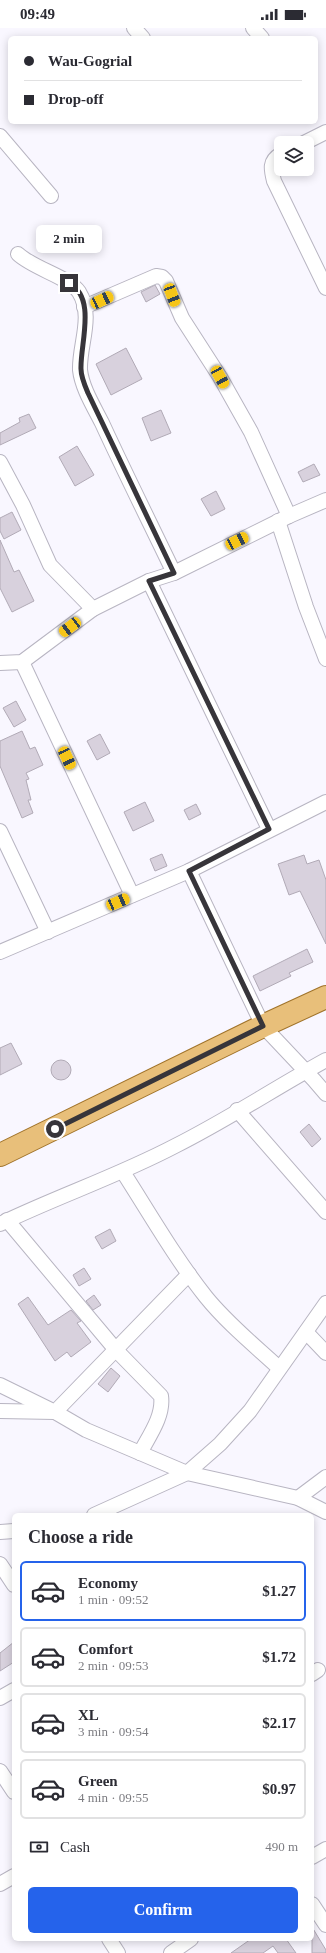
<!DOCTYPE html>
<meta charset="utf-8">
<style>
body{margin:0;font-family:"Times New Roman",serif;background:#f7f7f7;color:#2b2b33;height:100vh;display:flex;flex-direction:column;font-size:15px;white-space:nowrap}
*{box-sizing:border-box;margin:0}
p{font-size:13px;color:#7c7c81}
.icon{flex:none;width:22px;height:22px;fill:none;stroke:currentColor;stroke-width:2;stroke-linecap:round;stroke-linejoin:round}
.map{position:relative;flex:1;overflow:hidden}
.sheet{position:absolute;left:12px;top:1485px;width:302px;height:428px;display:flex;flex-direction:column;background:#fff;border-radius:6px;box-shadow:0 2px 10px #0003}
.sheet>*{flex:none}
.hud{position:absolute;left:8px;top:8px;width:310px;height:88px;border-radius:6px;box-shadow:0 2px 10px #0003;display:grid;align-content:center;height:88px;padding:0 16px;background:#fff}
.tools{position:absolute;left:274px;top:108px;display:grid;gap:8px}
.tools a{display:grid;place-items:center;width:40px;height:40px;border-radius:6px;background:#fff;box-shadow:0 2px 10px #0003;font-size:20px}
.end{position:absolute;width:18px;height:18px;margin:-9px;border:5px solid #37353a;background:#fff;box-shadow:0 0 0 2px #fff}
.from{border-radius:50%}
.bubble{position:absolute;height:28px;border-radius:6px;background:#fff;box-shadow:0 2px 10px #0003;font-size:13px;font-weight:700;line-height:28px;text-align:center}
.car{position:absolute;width:12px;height:24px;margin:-12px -6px;border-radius:5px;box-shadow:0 0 3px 1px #0007;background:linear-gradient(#f5c518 24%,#345 0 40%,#f5c518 0 76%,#345 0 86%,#f5c518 0)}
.hud b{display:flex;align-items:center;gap:14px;height:38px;font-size:15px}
.hud b+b{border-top:1px solid #e1e1e2}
.hud i{width:10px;height:10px;background:#2b2b33}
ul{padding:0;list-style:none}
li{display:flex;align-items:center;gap:12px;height:60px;margin:0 8px 6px;padding:0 8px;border:2px solid #e1e1e2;border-radius:6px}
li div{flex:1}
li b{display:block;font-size:15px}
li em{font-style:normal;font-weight:700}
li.selected{border-color:#2563eb}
li>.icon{width:36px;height:36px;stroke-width:1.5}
h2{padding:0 16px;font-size:18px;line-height:48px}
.pay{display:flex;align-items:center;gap:10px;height:44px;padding:0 16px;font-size:15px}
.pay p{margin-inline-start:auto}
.primary-button{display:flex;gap:8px;margin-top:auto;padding:8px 16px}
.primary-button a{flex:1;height:46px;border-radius:6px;background:#2563eb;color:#fff;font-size:16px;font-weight:700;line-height:46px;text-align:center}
.status{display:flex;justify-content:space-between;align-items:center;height:28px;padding:0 20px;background:#fff;direction:ltr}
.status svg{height:11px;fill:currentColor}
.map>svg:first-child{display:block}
.building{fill:#d8d1dd;stroke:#b1aab6}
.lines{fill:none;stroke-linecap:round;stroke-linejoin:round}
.street-casing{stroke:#b8b5c2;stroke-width:16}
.primary-casing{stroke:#a0732a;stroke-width:24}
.street{stroke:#fff;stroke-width:14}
.primary{stroke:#e8bf7a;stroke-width:22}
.route{stroke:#37353a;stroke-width:5}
</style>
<div class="status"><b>09:49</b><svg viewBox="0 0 49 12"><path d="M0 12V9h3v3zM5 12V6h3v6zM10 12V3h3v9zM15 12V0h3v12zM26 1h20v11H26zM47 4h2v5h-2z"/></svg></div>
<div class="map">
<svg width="326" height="1925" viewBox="0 0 326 1925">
<rect width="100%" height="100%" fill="#f9f7ff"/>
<g class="building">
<path d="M155,257l5,9 -14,8 -5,-10z"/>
<path d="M126,320l16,31 -31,16 -15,-31z"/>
<path d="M161,382l10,23 -20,8 -9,-23z"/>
<path d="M29,386l7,14 -36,17v-12l20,-11 -1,-4z"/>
<path d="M77,418l17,29 -19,11 -16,-29z"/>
<path d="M314,436l6,11 -17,7 -5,-10z"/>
<path d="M216,463l9,18 -14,7 -10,-17z"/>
<path d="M12,484l9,18 -17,9 -4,-8v-13z"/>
<path d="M0,512l14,32 5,-2 15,31 -22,11 -12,-24z"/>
<path d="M16,673l10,19 -12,7 -11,-19z"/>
<path d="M22,703l8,18 5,-2 8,18 -17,8 3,6 -3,1 5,20h-3l5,13 -11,5 -22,-52v-25z"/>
<path d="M100,706l10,19 -13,7 -10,-19z"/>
<path d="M145,774l9,19 -21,10 -9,-19z"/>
<path d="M196,776l5,10 -12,6 -5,-10z"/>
<path d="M162,826l5,12 -12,5 -5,-12z"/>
<path d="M304,827l3,9 12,-4 7,20v64l-26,-53 -11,4 -11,-31z"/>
<path d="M307,921l6,13 -24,11 2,3 -31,15 -7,-15z"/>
<path d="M11,1015l11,21 -22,11v-27z"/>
<circle cx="61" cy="1042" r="10"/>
<path d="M309,1096l12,15 -9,8 -12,-15z"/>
<path d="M110,1201l6,12 -14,8 -7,-12z"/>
<path d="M84,1240l7,11 -12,7 -6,-11z"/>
<path d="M94,1267l7,10 -8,5 -7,-9z"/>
<path d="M28,1269l20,28 23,-15 10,11 -4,2 14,19 -20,15 -4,-5 -12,9 -37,-57z"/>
<path d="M111,1340l9,8 -12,16 -10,-8z"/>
<path d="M14,1614v20l-14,9v-18z"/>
<path d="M312,1899l14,23v3h-14z"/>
<path d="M251,1911h35l10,14h-18l-5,-7 -10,7h-32z"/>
</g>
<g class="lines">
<defs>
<g id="street">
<path d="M134,0l9,10"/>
<path d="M253,0l9,10"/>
<path d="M0,108l51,60"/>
<path d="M304,115l22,-11"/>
<path d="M281,126c-12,7 -10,15 -7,27l52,107"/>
<path d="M18,226c16,15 51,23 61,38 15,24 0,53 1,78 2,18 14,37 22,53 23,50 48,100 72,150l115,-57 37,-16"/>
<path d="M84,279l72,-31 6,1 4,4 16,37 38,59 31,55 38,84"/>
<path d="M0,434l23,43 27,60 43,44"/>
<path d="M278,493l28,86 20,52"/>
<path d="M149,553l120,248"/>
<path d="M22,634l110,233"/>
<path d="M0,635l22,-1 71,-53 56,-28 25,-8"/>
<path d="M0,803l48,101"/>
<path d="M189,843l74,155 51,54 12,14"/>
<path d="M0,924l189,-81 137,-69"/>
<path d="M237,1082l89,102"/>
<path d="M123,1144c27,42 52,86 83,125 21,26 48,48 73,71"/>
<path d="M7,1192l109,130 45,46c3,20 -12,40 -21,57"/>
<path d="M0,1196c58,-28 118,-48 175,-78 52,-26 100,-58 151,-86"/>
<path d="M306,1304l20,21"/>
<path d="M0,1357l55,27 134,-138"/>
<path d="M0,1383l55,1 31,18 101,43 111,25 28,14"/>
<path d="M298,1470l28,-21"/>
<path d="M94,1487l93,-42 33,-29 30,-33 76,-108"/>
<path d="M0,1504l14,-1"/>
<path d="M0,1536l14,21"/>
<path d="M312,1646l6,-4"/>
<path d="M0,1670l14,-8"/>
<path d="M0,1743l14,21"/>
<path d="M312,1829l14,-8"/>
<path d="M0,1856l14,-8"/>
<path d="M312,1876l14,21"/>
<path d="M109,1911l9,14"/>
<path d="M171,1925l20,-14"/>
</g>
<path id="primary" d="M0,1127l263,-129 63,-29"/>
</defs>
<use href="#street" class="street-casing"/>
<use href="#primary" class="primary-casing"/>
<use href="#street" class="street"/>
<use href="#primary" class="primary"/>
</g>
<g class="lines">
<path class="route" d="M55,1101l208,-103 -74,-155 80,-42 -120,-248 25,-8 -86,-180c-3,-7 -7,-16 -7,-24 -1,-25 16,-71 -12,-86"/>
</g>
</svg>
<div class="tools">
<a><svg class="icon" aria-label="layers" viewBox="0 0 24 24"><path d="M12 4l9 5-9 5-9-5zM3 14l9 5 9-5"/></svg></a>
</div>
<i class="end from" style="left:55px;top:1101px"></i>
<i class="end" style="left:69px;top:255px"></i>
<div class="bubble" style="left:36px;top:197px;width:66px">2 min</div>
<i class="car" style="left:172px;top:267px;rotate:159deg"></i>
<i class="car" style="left:102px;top:272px;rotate:65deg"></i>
<i class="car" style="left:220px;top:349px;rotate:151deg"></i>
<i class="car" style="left:237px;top:513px;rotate:64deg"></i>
<i class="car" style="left:70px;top:599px;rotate:233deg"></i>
<i class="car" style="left:67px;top:730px;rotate:155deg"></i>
<i class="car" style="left:118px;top:874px;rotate:67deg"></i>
<div class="hud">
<b><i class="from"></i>Wau-Gogrial</b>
<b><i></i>Drop-off</b>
</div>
<section class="sheet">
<h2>Choose a ride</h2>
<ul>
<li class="selected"><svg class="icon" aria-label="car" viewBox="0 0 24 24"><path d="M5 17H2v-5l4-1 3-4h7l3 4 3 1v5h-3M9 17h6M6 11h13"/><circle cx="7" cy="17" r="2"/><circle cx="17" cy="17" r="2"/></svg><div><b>Economy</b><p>1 min · 09:52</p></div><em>$1.27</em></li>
<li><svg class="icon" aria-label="car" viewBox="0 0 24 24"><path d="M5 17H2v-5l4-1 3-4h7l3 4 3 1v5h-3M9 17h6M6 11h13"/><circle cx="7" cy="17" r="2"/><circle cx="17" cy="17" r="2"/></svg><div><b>Comfort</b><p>2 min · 09:53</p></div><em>$1.72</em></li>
<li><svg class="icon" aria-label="car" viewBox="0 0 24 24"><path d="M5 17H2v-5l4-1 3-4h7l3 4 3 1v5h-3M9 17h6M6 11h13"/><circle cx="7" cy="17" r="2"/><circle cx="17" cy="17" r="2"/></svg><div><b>XL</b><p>3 min · 09:54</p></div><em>$2.17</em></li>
<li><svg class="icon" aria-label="car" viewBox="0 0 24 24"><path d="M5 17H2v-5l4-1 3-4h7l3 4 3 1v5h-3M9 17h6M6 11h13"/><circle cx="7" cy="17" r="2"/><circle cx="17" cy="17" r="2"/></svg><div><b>Green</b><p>4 min · 09:55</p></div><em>$0.97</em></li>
</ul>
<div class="pay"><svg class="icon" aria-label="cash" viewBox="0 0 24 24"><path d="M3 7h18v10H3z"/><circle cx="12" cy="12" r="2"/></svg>Cash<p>490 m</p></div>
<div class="primary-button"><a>Confirm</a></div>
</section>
</div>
